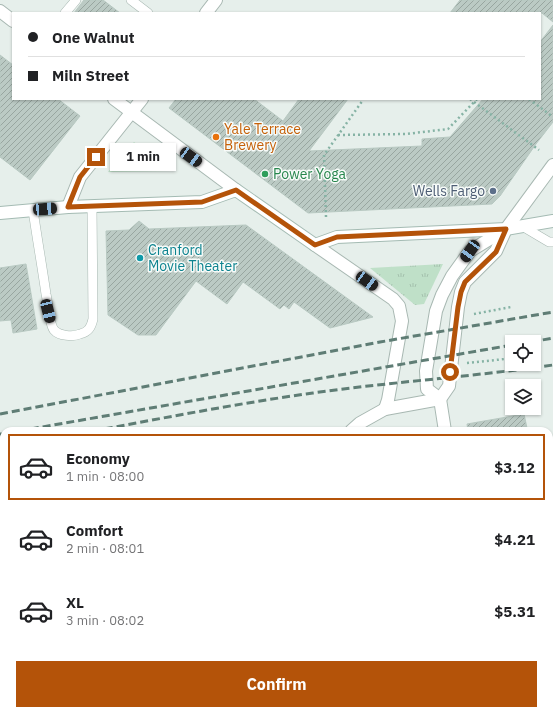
<!DOCTYPE html>
<meta charset="utf-8">
<style>
body{margin:0;font-family:"IBM Plex Sans",sans-serif;background:#f6f6f6;color:#202124;height:100vh;display:flex;flex-direction:column;font-size:15px;white-space:nowrap}
*{box-sizing:border-box;margin:0}
p{font-size:13px;color:#757577}
.icon{flex:none;width:22px;height:22px;fill:none;stroke:currentColor;stroke-width:2;stroke-linecap:round;stroke-linejoin:round}
.map{position:relative;flex:1;overflow:hidden}
.panel{position:absolute;left:0px;top:427px;width:553px;height:288px;display:flex;flex-direction:column;background:#fff;border-radius:12px 12px 0 0;box-shadow:0 1px 3px #0004}
.panel>*{flex:none}
.hud{position:absolute;left:12px;top:12px;width:529px;height:88px;border-radius:0px;box-shadow:0 1px 3px #0004;display:grid;align-content:center;height:88px;padding:0 16px;background:#fff}
.controls{position:absolute;left:505px;top:335px;display:grid;gap:8px}
.controls a{display:grid;place-items:center;width:36px;height:36px;border-radius:0px;background:#fff;box-shadow:0 1px 3px #0004;font-size:20px}
.end{position:absolute;width:18px;height:18px;margin:-9px;border:5px solid #b45309;background:#fff;box-shadow:0 0 0 2px #fff}
.from{border-radius:50%}
.bubble{position:absolute;height:28px;border-radius:0px;background:#fff;box-shadow:0 1px 3px #0004;font-size:13px;font-weight:700;line-height:28px;text-align:center}
.car{position:absolute;width:12px;height:24px;margin:-12px -6px;border-radius:5px;box-shadow:0 0 3px 1px #0007;background:linear-gradient(#222 24%,#8ab4d8 0 40%,#222 0 76%,#8ab4d8 0 86%,#222 0)}
.hud b{display:flex;align-items:center;gap:14px;height:38px;font-size:15px}
.hud b+b{border-top:1px solid #e0e0e0}
.hud i{width:10px;height:10px;background:#202124}
ul{padding:7px 0 0;list-style:none}
li{display:flex;align-items:center;gap:12px;height:66px;margin:0 8px 6px;padding:0 8px;border:2px solid transparent;border-radius:0px}
li div{flex:1}
li b{display:block;font-size:15px}
li em{font-style:normal;font-weight:700}
li.current{border-color:#b45309}
li>.icon{width:36px;height:36px;stroke-width:1.5}
.primary-button{display:flex;gap:8px;margin-top:auto;padding:8px 16px}
.primary-button a{flex:1;height:46px;border-radius:0px;background:#b45309;color:#fff;font-size:16px;font-weight:700;line-height:46px;text-align:center}
.map>svg:first-child{display:block}
.grass{fill:url(#grass-tufts)}
.building{fill:url(#building-hatch);stroke:#b8c9c2}
.lines{fill:none;stroke-linecap:round;stroke-linejoin:round}
.service-casing{stroke:#a8b8b2;stroke-width:10}
.minor-casing{stroke:#a8b8b2;stroke-width:14}
.tertiary-casing{stroke:#a8b8b2;stroke-width:14}
.secondary-casing{stroke:#a4bbb3;stroke-width:14}
.path{stroke:#86b3a5;stroke-width:2.5;stroke-dasharray:2 3;stroke-linecap:butt}
.service{stroke:#fff;stroke-width:9}
.minor{stroke:#fff;stroke-width:12}
.tertiary{stroke:#fff;stroke-width:12}
.secondary{stroke:#fff;stroke-width:12}
.rail{stroke:#5f7d75;stroke-width:3;stroke-dasharray:8 4;stroke-linecap:butt}
.route{stroke:#b45309;stroke-width:5}
.food-dot{fill:#e8710a;stroke:#f7fbf9;stroke-width:1.5}
.leisure-dot{fill:#2e9e5b;stroke:#f7fbf9;stroke-width:1.5}
.service-dot{fill:#5c6f8a;stroke:#f7fbf9;stroke-width:1.5}
.culture-dot{fill:#0f9aa8;stroke:#f7fbf9;stroke-width:1.5}
.labels{text-anchor:middle;dominant-baseline:central;stroke-width:3;stroke-linejoin:round;paint-order:stroke}
.food-label{font-size:14px;fill:#c56008;stroke:#f7fbf9;text-anchor:start}
.leisure-label{font-size:14px;fill:#27864d;stroke:#f7fbf9;text-anchor:start}
.service-label{font-size:14px;fill:#4e5e75;stroke:#f7fbf9;text-anchor:end}
.culture-label{font-size:14px;fill:#0d838f;stroke:#f7fbf9;text-anchor:start}
</style>
<div class="map">
<svg width="553" height="715" viewBox="0 0 553 715">
<defs>
<pattern id="grass-tufts" width="24" height="20" patternUnits="userSpaceOnUse"><rect width="24" height="20" fill="#bfe0c8"/><path d="M3 7l-1-3M5 7V3M7 7l1-3M15 17l-1-3M17 17v-4M19 17l1-3" fill="none" stroke="#a4c1ad"/></pattern>
<pattern id="building-hatch" width="6" height="6" patternUnits="userSpaceOnUse"><rect width="6" height="6" fill="#bbcac4"/><path d="M-1 1l2-2M0 6l6-6M5 7l2-2" fill="none" stroke="#98a6a0"/></pattern>
</defs>
<rect width="100%" height="100%" fill="#e6efeb"/>
<g class="grass">
<path d="M134,142l37,29 -63,1z"/>
<path d="M443,264l-19,40 -9,1 -45,-37z"/>
</g>
<g class="building">
<path d="M84,0h19l17,13h-46z"/>
<path d="M460,0h93v22l-11,-9h-92z"/>
<path d="M553,25v97l-17,22 -36,52 -8,8 -184,9 -139,-105 7,-9h78l29,22 16,-22h49l-39,52 113,-5v-7l28,-2 33,-38h57v-57z"/>
<path d="M0,55l13,10v34h45l22,17 -50,64 -30,-23z"/>
<path d="M139,221l10,8 97,-4 127,92 -43,11 -36,-26 -5,7 -5,-4 -4,4 -37,-27 -16,22 -31,-23 -40,54h-18l-30,-20 -2,-84 23,-1z"/>
<path d="M26,264l11,65 -24,4 -2,-13 -11,1v-53z"/>
<path d="M524,414l3,14 -14,3h-45l-1,-7z"/>
</g>
<g class="lines">
<defs>
<g id="service">
<path d="M131,0l17,13"/>
<path d="M65,13l11,-13"/>
<path d="M33,210c4,28 9,56 13,84 2,8 3,30 8,36 5,6 19,7 26,4 8,-2 11,-6 13,-15l-1,-113"/>
<path d="M522,226l27,16h4"/>
<path d="M549,509l1,6"/>
<path d="M84,711l5,4"/>
<path d="M58,712l16,-1"/>
</g>
<g id="minor">
<path d="M0,11l13,10"/>
<path d="M206,13l10,-13"/>
<path d="M114,99l122,91"/>
<path d="M68,207l12,-30 62,-78"/>
<path d="M141,715l3,-4"/>
</g>
<g id="tertiary">
<path d="M315,245l78,54 6,7 3,15 -14,79 -3,9"/>
<path d="M440,399l9,-13 9,-79 3,-15 4,-10 31,-31 10,-22 47,-64"/>
<path d="M440,399l-13,-10 -1,-18 10,-60 6,-16 10,-19 18,-25 36,-22"/>
<path d="M440,399l5,32"/>
<path d="M351,431l9,-8 25,-14 55,-10"/>
<path d="M497,711l1,4"/>
</g>
<g id="secondary">
<path d="M0,213l68,-6 134,-5 34,-12 79,55 22,-8 169,-8 47,-8"/>
<path d="M549,534l4,-1"/>
<path d="M0,639h4"/>
</g>
</defs>
<use href="#service" class="service-casing"/>
<use href="#minor" class="minor-casing"/>
<use href="#tertiary" class="tertiary-casing"/>
<use href="#secondary" class="secondary-casing"/>
<g class="path">
<path d="M470,99l69,51"/>
<path d="M529,99l24,18"/>
<path d="M338,135l68,-1 42,-5 29,-30"/>
<path d="M326,217l-2,-62 39,-55"/>
<path d="M474,314l37,-7"/>
<path d="M467,363l38,-4"/>
</g>
<use href="#service" class="service"/>
<use href="#minor" class="minor"/>
<use href="#tertiary" class="tertiary"/>
<use href="#secondary" class="secondary"/>
<g class="rail">
<path d="M531,342l22,-4"/>
<path d="M0,414l380,-72 173,-30"/>
<path d="M19,431l493,-86"/>
<path d="M93,431c71,-13 142,-27 213,-37 82,-12 165,-17 247,-29"/>
<path d="M0,434h4"/>
<path d="M0,448l4,-1"/>
</g>
</g>
<g class="lines">
<path class="route" d="M96,157l-16,20 -12,30 134,-5 34,-12 79,55 22,-8 169,-8 -10,23 -31,30 -4,10 -3,15 -8,65"/>
</g>
<circle class="food-dot" cx="216" cy="137" r="4"/>
<circle class="leisure-dot" cx="265" cy="174" r="4"/>
<circle class="service-dot" cx="493" cy="191" r="4"/>
<circle class="culture-dot" cx="140" cy="258" r="4"/>
<g class="labels">
<g class="food-label">
<text x="224" y="129">Yale Terrace<tspan x="224" dy="16">Brewery</tspan></text>
</g>
<g class="leisure-label">
<text x="273" y="174">Power Yoga</text>
</g>
<g class="service-label">
<text x="485" y="191">Wells Fargo</text>
</g>
<g class="culture-label">
<text x="148" y="250">Cranford<tspan x="148" dy="16">Movie Theater</tspan></text>
</g>
</g>
</svg>
<div class="controls">
<a><svg class="icon" aria-label="locate" viewBox="0 0 24 24"><circle cx="12" cy="12" r="6"/><path d="M12 2v4M12 18v4M2 12h4M18 12h4"/></svg></a>
<a><svg class="icon" aria-label="layers" viewBox="0 0 24 24"><path d="M12 4l9 5-9 5-9-5zM3 14l9 5 9-5"/></svg></a>
</div>
<i class="end from" style="left:450px;top:372px"></i>
<i class="end" style="left:96px;top:157px"></i>
<div class="bubble" style="left:110px;top:143px;width:66px">1 min</div>
<i class="car" style="left:191px;top:157px;rotate:126deg"></i>
<i class="car" style="left:45px;top:209px;rotate:86deg"></i>
<i class="car" style="left:470px;top:251px;rotate:215deg"></i>
<i class="car" style="left:367px;top:281px;rotate:125deg"></i>
<i class="car" style="left:48px;top:311px;rotate:166deg"></i>
<div class="hud">
<b><i class="from"></i>One Walnut</b>
<b><i></i>Miln Street</b>
</div>
<section class="panel">
<ul>
<li class="current"><svg class="icon" aria-label="car" viewBox="0 0 24 24"><path d="M5 17H2v-5l4-1 3-4h7l3 4 3 1v5h-3M9 17h6M6 11h13"/><circle cx="7" cy="17" r="2"/><circle cx="17" cy="17" r="2"/></svg><div><b>Economy</b><p>1 min · 08:00</p></div><em>$3.12</em></li>
<li><svg class="icon" aria-label="car" viewBox="0 0 24 24"><path d="M5 17H2v-5l4-1 3-4h7l3 4 3 1v5h-3M9 17h6M6 11h13"/><circle cx="7" cy="17" r="2"/><circle cx="17" cy="17" r="2"/></svg><div><b>Comfort</b><p>2 min · 08:01</p></div><em>$4.21</em></li>
<li><svg class="icon" aria-label="car" viewBox="0 0 24 24"><path d="M5 17H2v-5l4-1 3-4h7l3 4 3 1v5h-3M9 17h6M6 11h13"/><circle cx="7" cy="17" r="2"/><circle cx="17" cy="17" r="2"/></svg><div><b>XL</b><p>3 min · 08:02</p></div><em>$5.31</em></li>
</ul>
<div class="primary-button"><a>Confirm</a></div>
</section>
</div>
